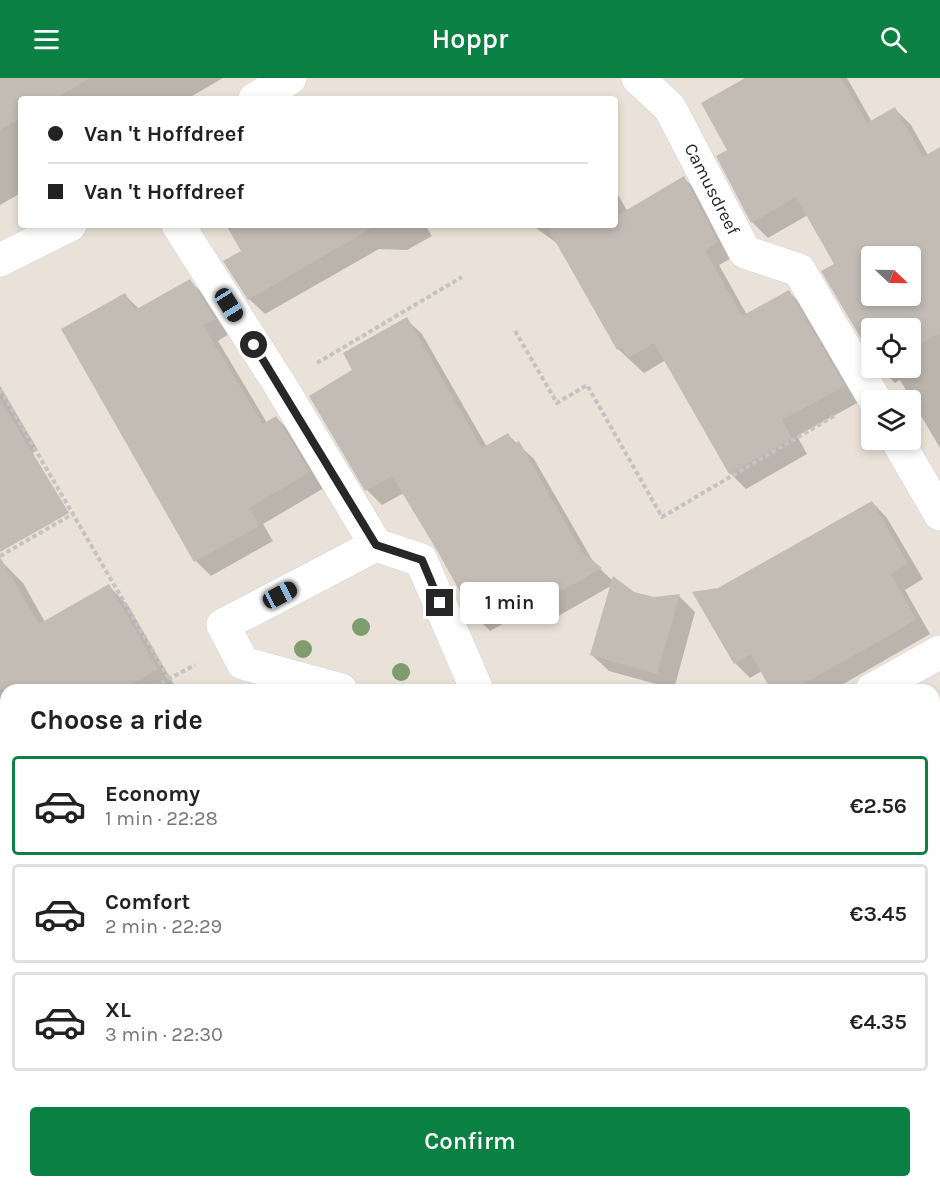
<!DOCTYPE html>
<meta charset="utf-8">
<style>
body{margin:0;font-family:Karla,sans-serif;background:#f2f2f2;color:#222;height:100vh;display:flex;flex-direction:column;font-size:22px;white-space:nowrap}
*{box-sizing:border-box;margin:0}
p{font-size:20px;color:#767676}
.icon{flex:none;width:33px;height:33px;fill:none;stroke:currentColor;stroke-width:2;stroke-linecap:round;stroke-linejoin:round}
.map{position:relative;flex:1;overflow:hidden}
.details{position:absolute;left:0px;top:606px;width:940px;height:504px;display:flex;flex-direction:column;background:#fff;border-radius:18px 18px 0 0;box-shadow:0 3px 9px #0003}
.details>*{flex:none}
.hud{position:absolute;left:18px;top:18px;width:600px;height:132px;border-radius:6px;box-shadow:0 3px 9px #0003;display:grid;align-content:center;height:132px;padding:0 30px;background:#fff}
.needle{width:39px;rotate:112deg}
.buttons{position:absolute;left:861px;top:168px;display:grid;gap:12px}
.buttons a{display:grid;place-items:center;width:60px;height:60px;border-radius:6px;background:#fff;box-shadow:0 3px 9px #0003;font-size:30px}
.end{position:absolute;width:27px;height:27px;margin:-14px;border:8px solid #272727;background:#fff;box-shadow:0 0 0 3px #fff}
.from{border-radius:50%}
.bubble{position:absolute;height:42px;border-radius:6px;background:#fff;box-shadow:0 3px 9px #0003;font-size:20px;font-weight:600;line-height:42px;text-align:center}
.car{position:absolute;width:18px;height:36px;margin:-18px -9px;border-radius:8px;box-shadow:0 0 4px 2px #0007;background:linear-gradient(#222 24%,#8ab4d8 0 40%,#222 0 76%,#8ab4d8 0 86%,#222 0)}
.hud b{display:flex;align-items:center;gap:21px;height:57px;font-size:22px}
.hud b+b{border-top:2px solid #e0e0e0}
.hud i{width:15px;height:15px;background:#222}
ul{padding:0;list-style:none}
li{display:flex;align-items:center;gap:18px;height:99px;margin:0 12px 9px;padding:0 18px;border:3px solid #e0e0e0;border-radius:6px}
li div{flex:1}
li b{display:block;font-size:22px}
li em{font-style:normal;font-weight:600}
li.current{border-color:#0b8043}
li>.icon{width:54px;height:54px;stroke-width:1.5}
h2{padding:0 30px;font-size:27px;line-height:72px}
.action{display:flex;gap:12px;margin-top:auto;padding:12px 30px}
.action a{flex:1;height:69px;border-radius:6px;background:#0b8043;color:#fff;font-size:24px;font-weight:600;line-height:69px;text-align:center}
header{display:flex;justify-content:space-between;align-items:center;height:78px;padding:0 30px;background:#0b8043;color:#fff;font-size:27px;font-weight:600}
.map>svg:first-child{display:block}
.grass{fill:url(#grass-tufts)}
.shadow{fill:#0003;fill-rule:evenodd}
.building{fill:#c2bcb5;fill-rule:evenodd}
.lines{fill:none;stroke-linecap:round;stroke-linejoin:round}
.minor-casing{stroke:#ced1e1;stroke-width:34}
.path{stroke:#c3c3c3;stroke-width:4;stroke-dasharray:4.5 3;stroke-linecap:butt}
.minor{stroke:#fff;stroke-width:33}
.tree{fill:#7f9c6f}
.route{stroke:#272727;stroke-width:8}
.labels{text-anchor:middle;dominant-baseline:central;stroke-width:4.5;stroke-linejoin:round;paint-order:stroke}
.street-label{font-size:18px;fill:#272727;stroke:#fff}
</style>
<header><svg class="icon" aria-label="menu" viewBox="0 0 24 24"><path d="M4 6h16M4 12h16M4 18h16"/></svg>Hoppr<svg class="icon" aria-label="search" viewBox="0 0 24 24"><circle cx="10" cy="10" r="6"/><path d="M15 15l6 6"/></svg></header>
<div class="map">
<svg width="940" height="1110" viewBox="0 0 940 1110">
<defs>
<pattern id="grass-tufts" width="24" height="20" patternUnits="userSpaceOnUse" patternTransform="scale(1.5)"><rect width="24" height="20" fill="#aee294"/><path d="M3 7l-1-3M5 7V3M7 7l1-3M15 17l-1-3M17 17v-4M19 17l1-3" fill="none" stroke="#96c280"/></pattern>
</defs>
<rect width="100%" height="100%" fill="#eae2d8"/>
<path class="grass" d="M940,1052v57l-2,1h-104l11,-6h89l1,-49z"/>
<g class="shadow">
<path d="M0,0h223l-36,21h-166v94l-21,12z"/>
<path d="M748,0h99l25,44 23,-13 16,16 22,39 7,7v277l-40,-68 -5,3 -15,-15h30v-40h-38l-64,-113 -40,23 -16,-16 -22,-72zM872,178h38v40h-38z"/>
<path d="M684,100l15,15 34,64 -14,8 28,50 42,-23 15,15 55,95 -62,34 10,18 -61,35 -16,-16 -64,-113 -22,13 -26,-24 -60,-105 -26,-19h83v-35l13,22z"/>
<path d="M234,147h191l7,11 -25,14 -28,-1 -114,65 -16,-15 -6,-47z"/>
<path d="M190,203l15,15 24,38 -11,7 49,82 9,-6 15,16 33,55 -61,36 10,17 -62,35 -15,-15 -133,-231 62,-35 14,14z"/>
<path d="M406,241l16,15 65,113 21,-12 26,24 60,104 19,18 20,12 21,6 25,-3 16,16 -21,77 -65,-18 -17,-16 19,-69 -65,37 -14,-15 -42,23 -15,-15 -36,-65 -35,-58 -22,12 -15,-15 -12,-120z"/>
<path d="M0,308l38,64 -38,22z"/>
<path d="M872,424l15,16 36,61 -18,11 25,44 -97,56h-60l-11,-19 -12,7 -15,-15z"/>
<path d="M3,485l20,20 22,39 64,-36 20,21 48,83h-171v249l-6,3v-377z"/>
<path d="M940,912v136l-6,4v-137z"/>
<path d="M6,939v165h95l-1,6 -100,-1v-147z"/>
<path d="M258,1104h119l3,6h-119z"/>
<path d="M550,1104h295l-11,6h-262z"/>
</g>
<g class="building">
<path d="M0,0h90l-36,21h-33v19l-21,12z"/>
<path d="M745,0h96l26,45 28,-16 28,50 17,-10v186l-30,16v-21h-38v29l-51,-86 13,-7 -38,-67 -45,26 -35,-67 11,-6 -26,-47zM872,178h38v40h-38z"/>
<path d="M684,98l34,66 -13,8 37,66 47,-26 56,96 -63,34 10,18 -63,36 -75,-131 -26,15 -7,-11 -4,3 -71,-125h69v-8z"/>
<path d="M226,147h151l-129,75 -25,-39 18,-10z"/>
<path d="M190,201l25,40 -12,6 60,99 13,-8 34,56 -61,36 10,18 -65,36 -133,-233 64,-36 10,17z"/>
<path d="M407,239l75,131 26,-15 6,11 5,-3 63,111 20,16 -72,41 -10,-18 -46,26 -36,-65 -46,-76 -27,15 -56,-95 43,-26 -9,-17z"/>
<path d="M0,321l69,114 -69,39z"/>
<path d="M872,423l36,63 -17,10 25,45 -24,15 -100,56h-21l-20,-36 -17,10 -42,-72 26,-4z"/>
<path d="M0,479l39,67 70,-40 49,85 -37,21h-121z"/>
<path d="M613,498l21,16 20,5 26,-3 -23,80 -67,-19z"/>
</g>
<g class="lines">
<defs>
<g id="minor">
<path d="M638,0l32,30 75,144 54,18 76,130"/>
<path d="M255,21l35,-21"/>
<path d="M178,147l102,160 96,160 45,15 56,130"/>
<path d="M0,182l70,-35"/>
<path d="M897,362l43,74"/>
<path d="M341,612l-98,-27 -20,-38 153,-80"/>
<path d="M872,612l68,-38"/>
<path d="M934,708l6,-3"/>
<path d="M934,752l6,9"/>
<path d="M386,1104l3,6"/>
</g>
</defs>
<use href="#minor" class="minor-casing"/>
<g class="path">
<path d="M515,253l42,72 30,-18 75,132 172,-101"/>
<path d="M317,285l145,-86"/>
<path d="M0,311l169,290"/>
<path d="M0,478l73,-42"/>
<path d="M148,612l47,-25"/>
<path d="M934,832l6,-4"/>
<path d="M0,928l6,-24"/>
<path d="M934,1039l6,-3"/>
<path d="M529,1104l21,6"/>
<path d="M800,1110l11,-6"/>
</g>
<use href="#minor" class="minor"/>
</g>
<g class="tree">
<circle cx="361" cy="549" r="9"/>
<circle cx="303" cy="571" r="9"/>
<circle cx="401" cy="594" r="9"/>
</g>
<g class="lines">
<path class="route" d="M254,267l122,200 46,15 18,43"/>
</g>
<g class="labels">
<g class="street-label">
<text transform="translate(712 111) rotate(63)">Camusdreef</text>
</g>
</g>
</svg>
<div class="buttons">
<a><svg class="needle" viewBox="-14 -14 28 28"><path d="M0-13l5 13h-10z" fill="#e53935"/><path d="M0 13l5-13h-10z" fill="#767676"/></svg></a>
<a><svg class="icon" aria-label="locate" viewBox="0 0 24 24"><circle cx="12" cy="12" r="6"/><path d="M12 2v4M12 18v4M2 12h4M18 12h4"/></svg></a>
<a><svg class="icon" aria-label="layers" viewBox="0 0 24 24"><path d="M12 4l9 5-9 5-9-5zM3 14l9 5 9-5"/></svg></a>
</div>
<i class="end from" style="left:254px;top:267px"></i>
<i class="end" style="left:440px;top:525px"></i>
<div class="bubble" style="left:460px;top:504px;width:99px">1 min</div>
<i class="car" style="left:229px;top:227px;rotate:148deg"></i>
<i class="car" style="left:280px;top:517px;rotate:62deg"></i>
<div class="hud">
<b><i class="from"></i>Van 't Hoffdreef</b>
<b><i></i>Van 't Hoffdreef</b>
</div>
<section class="details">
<h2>Choose a ride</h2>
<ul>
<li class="current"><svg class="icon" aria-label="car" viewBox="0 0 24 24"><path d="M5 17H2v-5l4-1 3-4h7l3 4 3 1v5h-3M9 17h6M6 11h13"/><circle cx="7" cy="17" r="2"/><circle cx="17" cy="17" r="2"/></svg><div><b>Economy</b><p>1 min · 22:28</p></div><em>€2.56</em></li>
<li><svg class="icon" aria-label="car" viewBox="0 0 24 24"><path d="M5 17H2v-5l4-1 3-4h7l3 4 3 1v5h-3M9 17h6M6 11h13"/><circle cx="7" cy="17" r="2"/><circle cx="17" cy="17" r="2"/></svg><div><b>Comfort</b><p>2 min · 22:29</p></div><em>€3.45</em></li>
<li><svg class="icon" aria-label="car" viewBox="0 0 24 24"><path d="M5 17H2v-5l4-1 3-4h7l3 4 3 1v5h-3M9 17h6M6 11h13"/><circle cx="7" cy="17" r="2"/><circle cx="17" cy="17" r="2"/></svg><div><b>XL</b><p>3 min · 22:30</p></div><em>€4.35</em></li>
</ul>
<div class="action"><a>Confirm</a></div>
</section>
</div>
